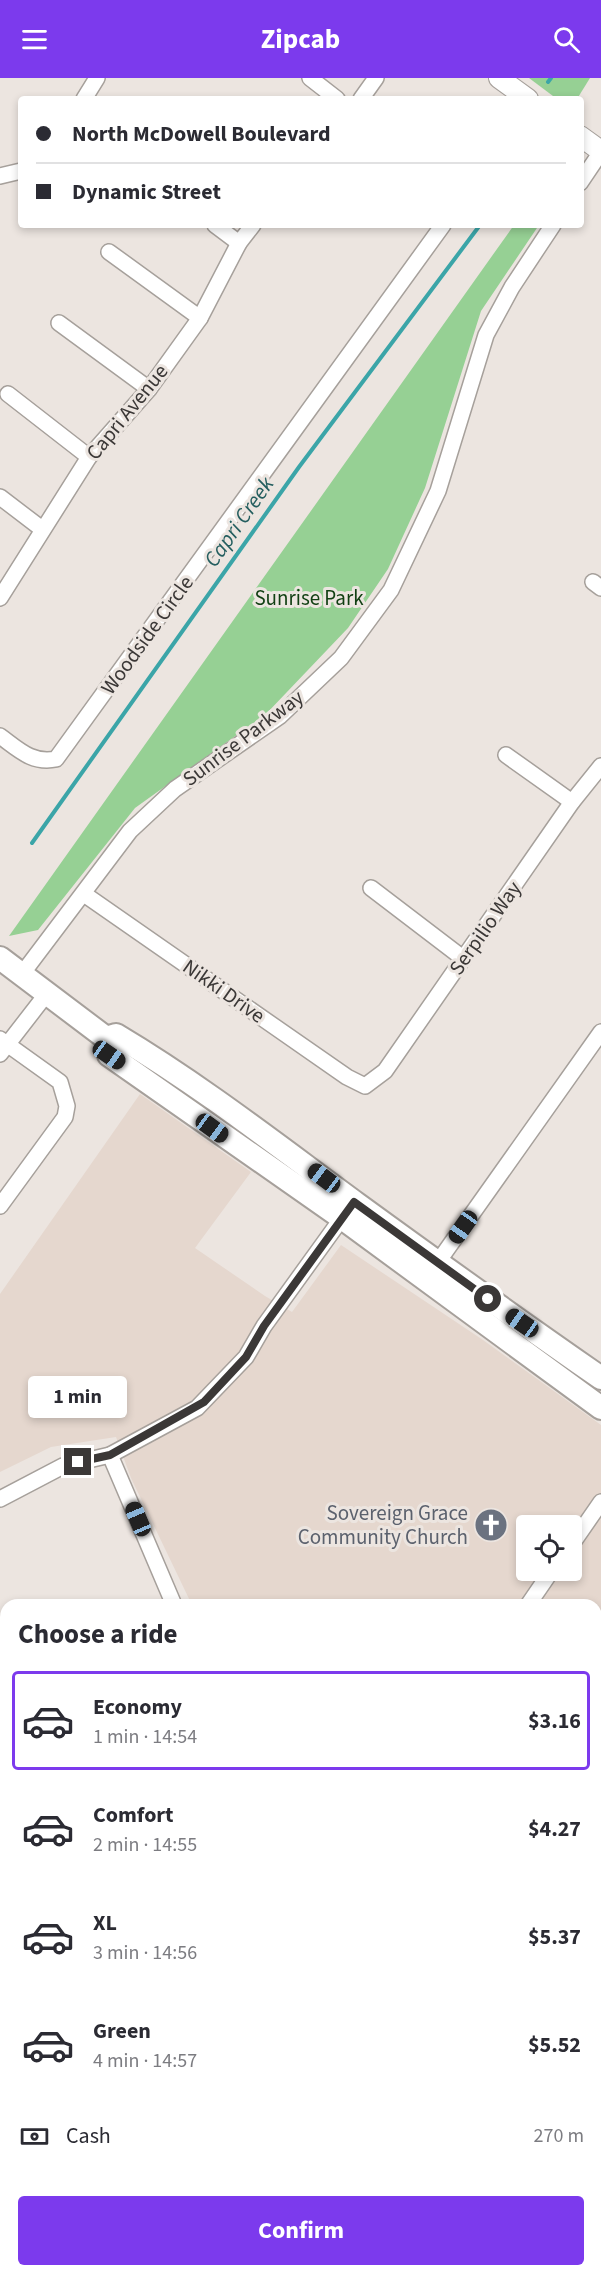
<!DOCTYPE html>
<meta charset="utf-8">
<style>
body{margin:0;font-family:"Source Sans 3",sans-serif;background:#f2f2f3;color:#2b2b33;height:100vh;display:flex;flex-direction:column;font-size:22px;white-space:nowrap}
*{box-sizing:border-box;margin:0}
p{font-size:20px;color:#7c7c81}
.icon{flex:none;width:33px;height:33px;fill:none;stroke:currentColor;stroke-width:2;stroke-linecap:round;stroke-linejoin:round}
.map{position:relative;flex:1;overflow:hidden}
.sheet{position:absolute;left:0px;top:1521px;width:602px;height:678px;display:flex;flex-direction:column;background:#fff;border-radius:18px 18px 0 0;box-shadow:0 3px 9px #0003}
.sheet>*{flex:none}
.banner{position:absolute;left:18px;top:18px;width:566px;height:132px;border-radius:6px;box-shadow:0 3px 9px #0003;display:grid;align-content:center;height:132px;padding:0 18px;background:#fff}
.controls{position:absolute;left:516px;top:1437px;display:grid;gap:12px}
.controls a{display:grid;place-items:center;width:66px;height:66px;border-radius:6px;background:#fff;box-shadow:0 3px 9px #0003;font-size:30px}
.end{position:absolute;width:27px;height:27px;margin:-14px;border:8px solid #3b3837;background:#fff;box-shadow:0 0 0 3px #fff}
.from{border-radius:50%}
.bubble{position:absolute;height:42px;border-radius:6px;background:#fff;box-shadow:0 3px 9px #0003;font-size:20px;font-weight:700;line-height:42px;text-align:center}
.car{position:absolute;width:18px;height:36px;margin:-18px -9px;border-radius:8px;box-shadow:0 0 4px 2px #0007;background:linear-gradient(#222 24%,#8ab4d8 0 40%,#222 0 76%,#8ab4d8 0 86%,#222 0)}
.banner b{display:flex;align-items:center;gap:21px;height:57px;font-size:22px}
.banner b+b{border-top:2px solid #e1e1e2}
.banner i{width:15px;height:15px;background:#2b2b33}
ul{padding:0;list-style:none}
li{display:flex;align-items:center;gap:18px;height:99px;margin:0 12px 9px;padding:0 6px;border:3px solid transparent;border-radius:6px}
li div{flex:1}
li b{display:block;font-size:22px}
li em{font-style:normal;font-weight:700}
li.active{border-color:#7c3aed}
li>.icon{width:54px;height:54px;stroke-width:1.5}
h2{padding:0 18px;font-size:27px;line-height:72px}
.pay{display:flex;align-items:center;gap:15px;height:66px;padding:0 18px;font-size:22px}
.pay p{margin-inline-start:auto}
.cta{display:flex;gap:12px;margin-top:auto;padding:12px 18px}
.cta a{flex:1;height:69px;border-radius:6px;background:#7c3aed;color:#fff;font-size:24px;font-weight:700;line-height:69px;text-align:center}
header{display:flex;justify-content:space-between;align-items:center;height:78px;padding:0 18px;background:#7c3aed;color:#fff;font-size:27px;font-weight:700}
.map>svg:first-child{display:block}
.built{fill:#e5d7ce;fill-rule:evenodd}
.green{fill:#96d094}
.water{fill:#3ba5a8}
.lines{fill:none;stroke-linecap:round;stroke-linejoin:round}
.stream{stroke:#3ba5a8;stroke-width:4}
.minor-casing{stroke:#a6a09b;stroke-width:18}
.tertiary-casing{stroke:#a6a09b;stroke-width:22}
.secondary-casing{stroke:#a6a09b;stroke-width:26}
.motorway-casing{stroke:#a6a09b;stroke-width:32}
.minor{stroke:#fff;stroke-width:15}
.tertiary{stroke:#fff;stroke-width:20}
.secondary{stroke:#fff;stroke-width:22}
.motorway{stroke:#fff;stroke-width:28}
.rail{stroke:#514d4c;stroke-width:4;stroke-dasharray:8 8;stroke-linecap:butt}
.route{stroke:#3b3837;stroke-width:8}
.labels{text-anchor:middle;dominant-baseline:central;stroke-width:6;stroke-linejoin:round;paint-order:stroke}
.street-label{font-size:21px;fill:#3b3837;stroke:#ece5e0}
.park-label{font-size:21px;fill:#103f12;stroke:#ece5e0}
.worship-label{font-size:21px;fill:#5b616d;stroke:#ece5e0;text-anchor:end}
.water-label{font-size:22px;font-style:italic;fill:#245e5f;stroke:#ece5e0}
</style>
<header><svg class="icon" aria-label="menu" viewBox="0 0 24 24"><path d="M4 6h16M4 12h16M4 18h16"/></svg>Zipcab<svg class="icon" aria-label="search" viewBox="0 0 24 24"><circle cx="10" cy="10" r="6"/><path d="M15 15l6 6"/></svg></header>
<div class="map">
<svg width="601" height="2199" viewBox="0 0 601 2199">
<rect width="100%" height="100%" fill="#ece5e0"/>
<g class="built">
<path d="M140,1016l111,78 -56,76 70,48 27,16 49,-67 142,95 118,85v546l-3,4h-2v-370h-404l-61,-127 -15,-41 -65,10 -51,25v-178zM526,1448h46v44h-46z"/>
<path d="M601,1937v173l-5,6v-172z"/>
</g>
<g class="green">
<path d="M529,0h61l-13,21h-20z"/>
<path d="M514,147h25l-58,86 -56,177 -37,81 -40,59 -82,86 -131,94 -97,122 -29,6z"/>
<path d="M29,2193h89l3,6h-96z"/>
<path d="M209,2193h229l10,6h-238z"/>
</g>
<path class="water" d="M0,2079l6,50v49l-6,5v-7l6,-5 -6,-53z"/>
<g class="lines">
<g class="stream">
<path d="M548,4l3,-4"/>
<path d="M32,765l267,-376 181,-242"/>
</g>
<defs>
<g id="minor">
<path d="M310,0l27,21"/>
<path d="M84,21l13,-21"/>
<path d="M361,21l15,-21"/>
<path d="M0,98l21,-5"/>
<path d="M580,105l21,-31"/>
<path d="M215,147l24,18"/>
<path d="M109,174l91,66"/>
<path d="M59,245l90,66"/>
<path d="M8,316l81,63"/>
<path d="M0,419l42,32"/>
<path d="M593,504l8,6"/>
<path d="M0,520l89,-141 60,-68 51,-71 39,-75 14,-18"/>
<path d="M0,658c18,13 32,28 56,23l387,-534"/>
<path d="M506,677l66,47"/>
<path d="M371,810l93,71"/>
<path d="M84,816l263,183 18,9 20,-15 187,-269 29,-36"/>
<path d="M22,896l108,-143 45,-42 105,-73 61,-58 50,-68 47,-99 48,-156 26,-48 41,-62"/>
<path d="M0,961l60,43 7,24 -2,11 -65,89"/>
<path d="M0,976l48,-62"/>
<path d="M433,1191l168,-237"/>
<path d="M110,1377l64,150"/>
<path d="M0,1421l63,-33 47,-11 87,-47 49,-51 18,-31 83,-115"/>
<path d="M572,1466l29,-42"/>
<path d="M528,1527l24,-35"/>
<path d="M596,1915l5,-3"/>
</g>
<g id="tertiary">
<path d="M499,0l29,21"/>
<path d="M580,58l21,15"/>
</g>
<g id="secondary">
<path d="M0,880l106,80 3,17 233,163 259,190"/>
<path d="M106,960l10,-3c84,50 162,111 241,169 81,59 162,117 244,174"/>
</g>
<g id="motorway">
<path d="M0,1780l6,4"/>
<path d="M0,1836l6,5"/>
<path d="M596,2182l5,4"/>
<path d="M540,2193l10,6"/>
</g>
</defs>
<use href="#minor" class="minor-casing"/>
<use href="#tertiary" class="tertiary-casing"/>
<use href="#secondary" class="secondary-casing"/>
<use href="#motorway" class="motorway-casing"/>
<use href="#minor" class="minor"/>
<use href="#tertiary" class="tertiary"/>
<use href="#secondary" class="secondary"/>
<use href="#motorway" class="motorway"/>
<g class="rail">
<path d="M0,1570l6,12"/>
<path d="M177,2193l1,6"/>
</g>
</g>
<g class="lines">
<path class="route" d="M78,1384l32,-7 94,-53 42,-45 18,-31 90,-124 134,97"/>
</g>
<defs>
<symbol id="church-disc" viewBox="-11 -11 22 22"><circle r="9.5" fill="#6b7280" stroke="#ece5e0"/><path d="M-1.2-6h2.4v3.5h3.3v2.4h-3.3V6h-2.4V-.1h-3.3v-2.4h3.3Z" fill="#fff"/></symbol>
</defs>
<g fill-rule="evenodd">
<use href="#church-disc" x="472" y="1428" width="38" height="38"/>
</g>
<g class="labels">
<g class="street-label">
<text transform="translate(127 334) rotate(-51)">Capri Avenue</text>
<text transform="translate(147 557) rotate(-54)">Woodside Circle</text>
<text transform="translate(243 660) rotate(-37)">Sunrise Parkway</text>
<text transform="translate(485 850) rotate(-55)">Serpilio Way</text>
<text transform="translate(224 913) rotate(35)">Nikki Drive</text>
</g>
<g class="park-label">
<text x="309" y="520">Sunrise Park</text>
</g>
<g class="worship-label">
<text x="468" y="1435">Sovereign Grace<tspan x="468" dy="24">Community Church</tspan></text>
</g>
<g class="water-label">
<text transform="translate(239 444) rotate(-55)">Capri Creek</text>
</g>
</g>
</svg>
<div class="controls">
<a><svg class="icon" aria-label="locate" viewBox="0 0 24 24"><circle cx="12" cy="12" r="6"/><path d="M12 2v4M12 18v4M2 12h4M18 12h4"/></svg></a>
</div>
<i class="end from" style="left:488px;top:1221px"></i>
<i class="end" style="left:78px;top:1384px"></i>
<div class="bubble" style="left:28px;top:1298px;width:99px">1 min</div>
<i class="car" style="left:109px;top:977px;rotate:125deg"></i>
<i class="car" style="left:212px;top:1050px;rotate:126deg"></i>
<i class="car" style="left:324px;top:1100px;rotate:307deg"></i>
<i class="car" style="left:463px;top:1149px;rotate:215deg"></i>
<i class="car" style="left:522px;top:1245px;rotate:305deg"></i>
<i class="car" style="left:138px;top:1441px;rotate:337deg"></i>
<div class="banner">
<b><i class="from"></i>North McDowell Boulevard</b>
<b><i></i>Dynamic Street</b>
</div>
<section class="sheet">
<h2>Choose a ride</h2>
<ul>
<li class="active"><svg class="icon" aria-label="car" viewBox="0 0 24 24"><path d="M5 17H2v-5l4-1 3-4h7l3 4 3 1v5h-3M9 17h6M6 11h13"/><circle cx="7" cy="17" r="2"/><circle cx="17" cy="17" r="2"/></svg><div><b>Economy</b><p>1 min · 14:54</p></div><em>$3.16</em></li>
<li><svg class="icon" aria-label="car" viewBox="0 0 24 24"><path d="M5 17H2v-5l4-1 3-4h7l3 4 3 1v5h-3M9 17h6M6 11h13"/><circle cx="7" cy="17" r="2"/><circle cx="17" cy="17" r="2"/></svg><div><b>Comfort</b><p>2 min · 14:55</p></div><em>$4.27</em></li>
<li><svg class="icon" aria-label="car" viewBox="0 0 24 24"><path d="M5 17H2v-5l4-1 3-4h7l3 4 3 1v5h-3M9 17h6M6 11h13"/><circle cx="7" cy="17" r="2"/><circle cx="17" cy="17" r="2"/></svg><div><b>XL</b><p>3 min · 14:56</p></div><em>$5.37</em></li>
<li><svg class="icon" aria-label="car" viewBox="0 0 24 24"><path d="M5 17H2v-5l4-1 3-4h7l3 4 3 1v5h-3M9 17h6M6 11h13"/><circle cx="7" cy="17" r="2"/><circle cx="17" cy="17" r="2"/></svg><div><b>Green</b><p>4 min · 14:57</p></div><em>$5.52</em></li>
</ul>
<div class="pay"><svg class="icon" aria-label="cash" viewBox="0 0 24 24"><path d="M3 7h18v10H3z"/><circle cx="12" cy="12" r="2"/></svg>Cash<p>270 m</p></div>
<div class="cta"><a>Confirm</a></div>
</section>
</div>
